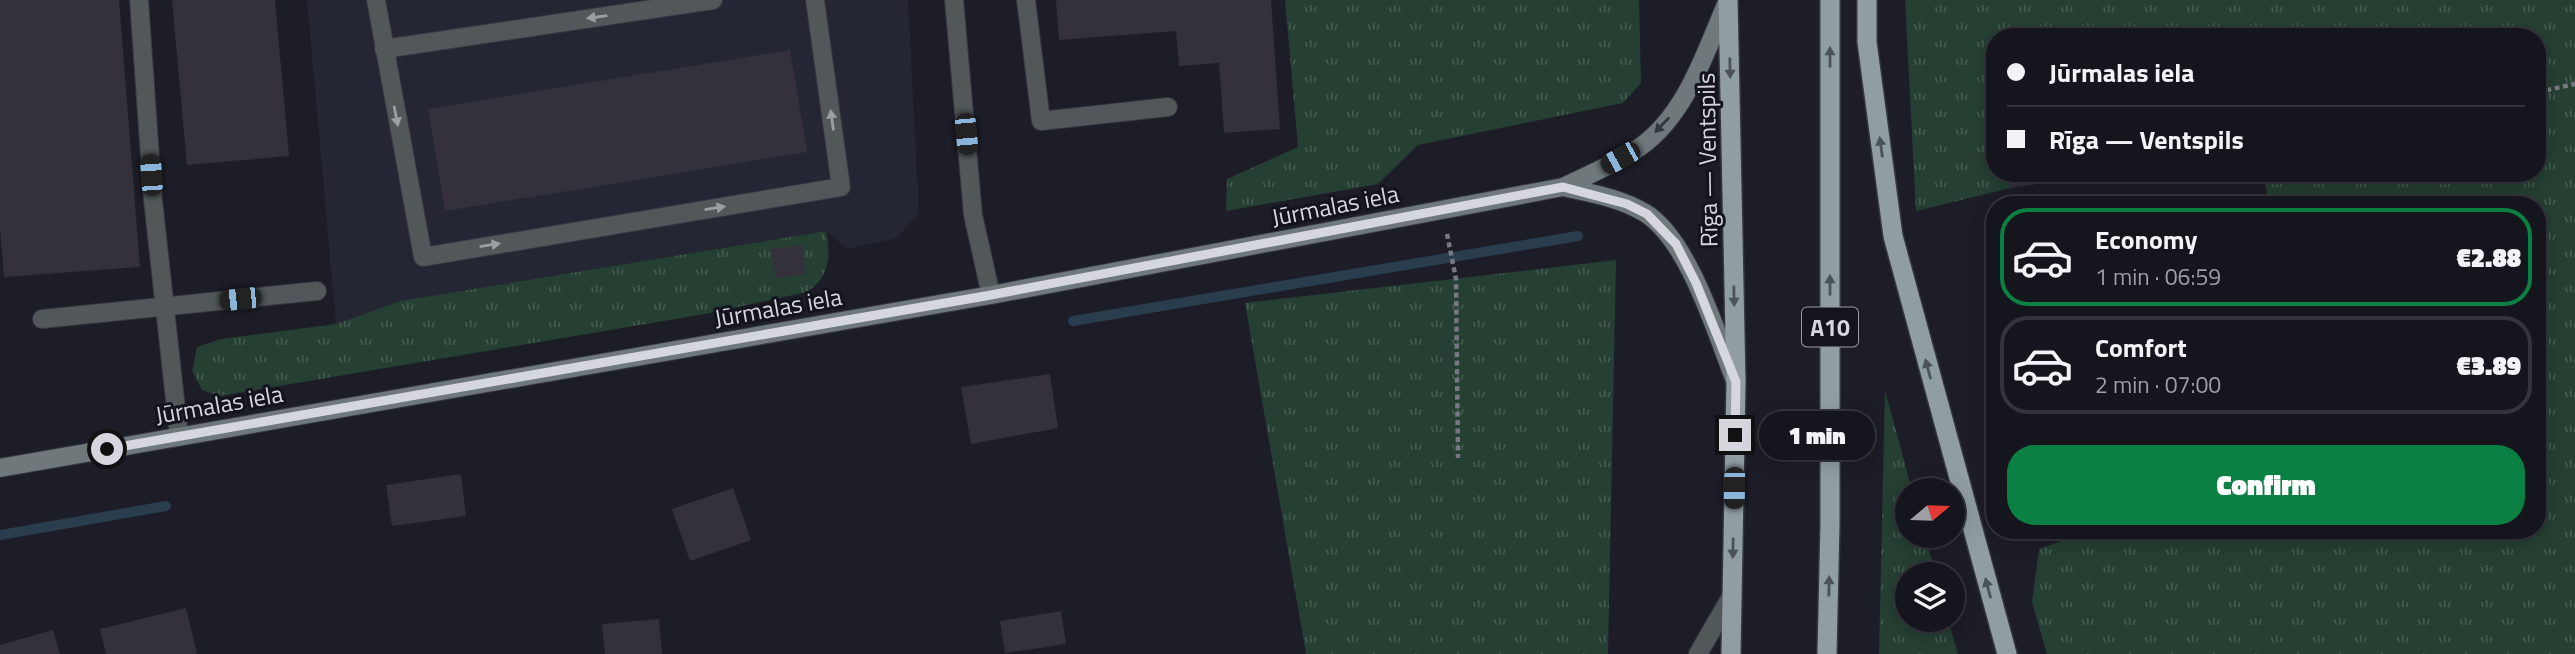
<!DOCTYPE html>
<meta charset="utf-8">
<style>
body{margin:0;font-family:"Titillium Web",sans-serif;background:#1e1f26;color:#f1f3f6;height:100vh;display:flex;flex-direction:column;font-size:26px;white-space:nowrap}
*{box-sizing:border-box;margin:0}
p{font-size:23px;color:#9d9fa4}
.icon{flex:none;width:38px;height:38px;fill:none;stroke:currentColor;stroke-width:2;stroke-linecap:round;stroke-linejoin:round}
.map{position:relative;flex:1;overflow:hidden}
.panel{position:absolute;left:1986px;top:196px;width:560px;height:343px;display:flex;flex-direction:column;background:#15161d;border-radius:28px;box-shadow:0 4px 18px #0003,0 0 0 2px #34353b}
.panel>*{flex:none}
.hud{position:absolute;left:1986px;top:28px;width:560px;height:154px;border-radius:28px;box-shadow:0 4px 18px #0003,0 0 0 2px #34353b;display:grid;align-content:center;height:154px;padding:0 21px;background:#15161d}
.needle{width:46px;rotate:71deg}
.tools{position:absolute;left:1895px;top:478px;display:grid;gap:14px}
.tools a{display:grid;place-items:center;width:70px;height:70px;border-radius:50%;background:#15161d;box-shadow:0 4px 18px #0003,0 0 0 2px #34353b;font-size:35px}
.end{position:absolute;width:32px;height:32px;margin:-16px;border:9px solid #d6d7de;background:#111;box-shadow:0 0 0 4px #111}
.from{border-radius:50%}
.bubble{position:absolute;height:49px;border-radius:24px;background:#15161d;box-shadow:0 4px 18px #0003,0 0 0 2px #34353b;font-size:23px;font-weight:800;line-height:49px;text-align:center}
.car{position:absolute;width:21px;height:42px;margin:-21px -10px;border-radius:9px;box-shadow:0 0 5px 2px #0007;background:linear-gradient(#222 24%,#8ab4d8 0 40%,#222 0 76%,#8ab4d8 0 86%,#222 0)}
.hud b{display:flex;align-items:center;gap:24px;height:66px;font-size:26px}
.hud b+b{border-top:2px solid #34353b}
.hud i{width:18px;height:18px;background:#f1f3f6}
ul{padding:12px 0 0;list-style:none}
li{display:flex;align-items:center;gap:21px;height:98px;margin:0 14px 10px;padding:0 7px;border:4px solid #34353b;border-radius:28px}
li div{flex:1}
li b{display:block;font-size:26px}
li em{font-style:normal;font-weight:800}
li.selected{border-color:#0b8043}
li>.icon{width:63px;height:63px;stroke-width:1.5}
.cta{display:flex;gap:14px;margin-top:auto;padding:14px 21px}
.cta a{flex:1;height:80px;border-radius:28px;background:#0b8043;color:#fff;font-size:28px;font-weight:800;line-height:80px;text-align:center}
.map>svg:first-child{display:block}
.built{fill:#252634}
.grass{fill:url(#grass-tufts)}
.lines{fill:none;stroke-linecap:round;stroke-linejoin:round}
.stream{stroke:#2a3d4f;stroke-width:10}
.building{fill:#34313c}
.service-casing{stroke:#363741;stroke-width:20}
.minor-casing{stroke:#363741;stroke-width:20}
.secondary-casing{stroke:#363741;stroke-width:20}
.trunk-casing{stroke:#363741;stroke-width:22}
.path{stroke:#777880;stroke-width:4.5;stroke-dasharray:5 3.5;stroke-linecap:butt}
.service{stroke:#52585a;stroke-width:18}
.minor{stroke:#52585a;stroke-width:18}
.secondary{stroke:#6f797c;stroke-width:18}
.trunk{stroke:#909ea3;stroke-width:19}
.oneway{fill:#9b9ea3}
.oneway2{fill:#4b525a}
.oneway3{fill:#33373f}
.route{stroke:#d6d7de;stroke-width:9}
.labels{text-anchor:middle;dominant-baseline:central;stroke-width:6;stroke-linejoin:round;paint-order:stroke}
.shield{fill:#13141e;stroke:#9c9ca4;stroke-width:2}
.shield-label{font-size:23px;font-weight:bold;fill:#d6d7de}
.street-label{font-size:24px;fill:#d6d7de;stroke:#13141e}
</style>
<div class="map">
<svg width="2575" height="654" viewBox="0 0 2575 654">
<defs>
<pattern id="grass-tufts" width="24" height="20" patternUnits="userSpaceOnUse" patternTransform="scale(1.75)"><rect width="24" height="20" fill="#253f32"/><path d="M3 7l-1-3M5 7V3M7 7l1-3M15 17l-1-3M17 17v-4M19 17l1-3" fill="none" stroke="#445a4f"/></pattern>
</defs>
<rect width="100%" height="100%" fill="#1c1d27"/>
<path class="built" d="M307,0h601l11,213 -22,25 -49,11 -22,-18 -426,70 -64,23z"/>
<g class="grass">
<path d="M1285,0h354l2,83 -18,20 -205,42 -40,39 -152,27 1,-32 71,-32z"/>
<path d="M1905,0h670v654h-528l-15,-52 7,-53 53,-19h446v-325h-268l-8,-32h276v-136h-543v136h77l-156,38z"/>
<path d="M826,231c5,25 4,46 -19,61l-102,22 -485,82 -18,-6 -10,-19 5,-24 24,-8 115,-15 64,-23z"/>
<path d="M1616,260l-8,394h-302l-61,-351z"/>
<path d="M1885,390l27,100h-4v46h17l11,38h-28v46h40l10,34h-79z"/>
</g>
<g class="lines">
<g class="stream">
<path d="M1073,321l505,-85"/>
<path d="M0,535l166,-29"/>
</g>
</g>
<g class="building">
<path d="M0,0h119l21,267 -136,10 -4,-49z"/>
<path d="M172,0h103l14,156 -102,9z"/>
<path d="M1056,0h215l9,129 -56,4 -5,-70 -40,3 -3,-35 -117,9z"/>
<path d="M790,50l17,102 -362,59 -17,-102z"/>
<path d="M2007,173h51l1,8 -50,7z"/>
<path d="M802,245l4,29 -30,4 -5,-29z"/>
<path d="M1050,374l8,54 -87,16 -10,-57z"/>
<path d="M461,474l5,42 -74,10 -6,-41z"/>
<path d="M733,488l18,52 -61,21 -18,-52z"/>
<path d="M186,608l11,46h-91l-6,-25z"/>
<path d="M1061,611l5,33 -61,9 -5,-32z"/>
<path d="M659,619l3,35h-57l-3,-30z"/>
<path d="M53,630l7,24h-60v-9z"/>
</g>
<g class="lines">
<defs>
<g id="service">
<path d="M139,0l14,200 26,236"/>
<path d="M376,0l47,257 418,-70 -26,-187"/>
<path d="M1026,0l15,121 127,-14"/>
<path d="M384,49l329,-49"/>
<path d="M42,319l275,-28"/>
<path d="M1698,654l34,-59"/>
</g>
<path id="minor" d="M954,0l19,215 18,80"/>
<g id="secondary">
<path d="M1563,187c27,6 58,11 82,26 43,26 71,119 89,165"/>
<path d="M0,468l991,-173 572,-108c26,-12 53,-24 77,-40 47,-33 66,-97 88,-147"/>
</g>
<g id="trunk">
<path d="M1728,0l8,382 -5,272"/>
<path d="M1867,0v42l26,194 114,418"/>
<path d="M1827,654l3,-130v-524"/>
</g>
</defs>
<use href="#service" class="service-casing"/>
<use href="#minor" class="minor-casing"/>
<use href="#secondary" class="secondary-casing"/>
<use href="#trunk" class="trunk-casing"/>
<g class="path">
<path d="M2538,92l37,-8"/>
<path d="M1447,234l9,45 2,179"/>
</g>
<use href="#service" class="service"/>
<use href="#minor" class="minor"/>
<use href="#secondary" class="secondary"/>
<use href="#trunk" class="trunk"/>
</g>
<defs><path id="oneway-solid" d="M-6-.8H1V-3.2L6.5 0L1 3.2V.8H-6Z" transform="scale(1.75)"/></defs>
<g class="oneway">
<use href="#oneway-solid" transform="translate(597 17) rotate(172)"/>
<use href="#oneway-solid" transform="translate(396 116) rotate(79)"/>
<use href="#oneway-solid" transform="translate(832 120) rotate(-98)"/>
<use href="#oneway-solid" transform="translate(715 208) rotate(-9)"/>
<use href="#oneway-solid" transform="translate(490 245) rotate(-9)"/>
</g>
<g class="oneway2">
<use href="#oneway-solid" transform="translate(1830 57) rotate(-90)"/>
<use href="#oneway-solid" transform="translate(1730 68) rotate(89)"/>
<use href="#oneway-solid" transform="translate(1881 147) rotate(-98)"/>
<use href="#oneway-solid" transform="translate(1830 285) rotate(-90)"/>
<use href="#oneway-solid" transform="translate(1734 296) rotate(89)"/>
<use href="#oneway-solid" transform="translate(1928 369) rotate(-105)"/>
<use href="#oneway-solid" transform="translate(1733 548) rotate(91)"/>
<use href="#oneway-solid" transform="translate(1829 586) rotate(-89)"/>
<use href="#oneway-solid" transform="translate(1988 588) rotate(-105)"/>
</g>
<use class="oneway3" href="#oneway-solid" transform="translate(1662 125) rotate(134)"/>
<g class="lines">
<path class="route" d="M107,449l884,-154 572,-108 64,17 20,10 29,30 20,39 40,99 -1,53"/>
</g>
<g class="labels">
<rect class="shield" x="1802" y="307.5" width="56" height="39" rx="5"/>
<g class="shield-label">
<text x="1830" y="327">A10</text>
</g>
<g class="street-label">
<text transform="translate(1707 160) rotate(-91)">Rīga — Ventspils</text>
<text transform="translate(1335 205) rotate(-11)">Jūrmalas iela</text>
<text transform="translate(778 307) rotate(-10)">Jūrmalas iela</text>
<text transform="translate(219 404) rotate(-10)">Jūrmalas iela</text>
</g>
</g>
</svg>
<div class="tools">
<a><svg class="needle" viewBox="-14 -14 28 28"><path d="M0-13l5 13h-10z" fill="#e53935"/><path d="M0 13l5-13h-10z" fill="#9d9fa4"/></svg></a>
<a><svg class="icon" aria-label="layers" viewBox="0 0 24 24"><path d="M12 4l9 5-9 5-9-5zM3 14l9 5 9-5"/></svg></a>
</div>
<i class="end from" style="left:107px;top:449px"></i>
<i class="end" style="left:1735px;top:435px"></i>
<div class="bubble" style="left:1759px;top:411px;width:116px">1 min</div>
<i class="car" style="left:966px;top:134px;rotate:175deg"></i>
<i class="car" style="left:1620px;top:158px;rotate:241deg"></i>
<i class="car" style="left:151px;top:175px;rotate:356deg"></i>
<i class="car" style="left:240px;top:299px;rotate:264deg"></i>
<i class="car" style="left:1734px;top:488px;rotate:181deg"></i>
<div class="hud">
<b><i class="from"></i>Jūrmalas iela</b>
<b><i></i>Rīga — Ventspils</b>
</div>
<section class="panel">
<ul>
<li class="selected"><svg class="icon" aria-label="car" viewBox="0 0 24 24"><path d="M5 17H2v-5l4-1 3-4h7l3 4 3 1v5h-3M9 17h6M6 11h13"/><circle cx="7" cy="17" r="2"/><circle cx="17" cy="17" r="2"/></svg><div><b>Economy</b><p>1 min · 06:59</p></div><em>€2.88</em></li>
<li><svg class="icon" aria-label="car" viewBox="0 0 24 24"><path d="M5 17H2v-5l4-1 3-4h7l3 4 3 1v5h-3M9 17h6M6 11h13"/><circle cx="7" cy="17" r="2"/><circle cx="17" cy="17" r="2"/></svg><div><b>Comfort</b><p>2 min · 07:00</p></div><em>€3.89</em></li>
</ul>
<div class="cta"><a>Confirm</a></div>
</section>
</div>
